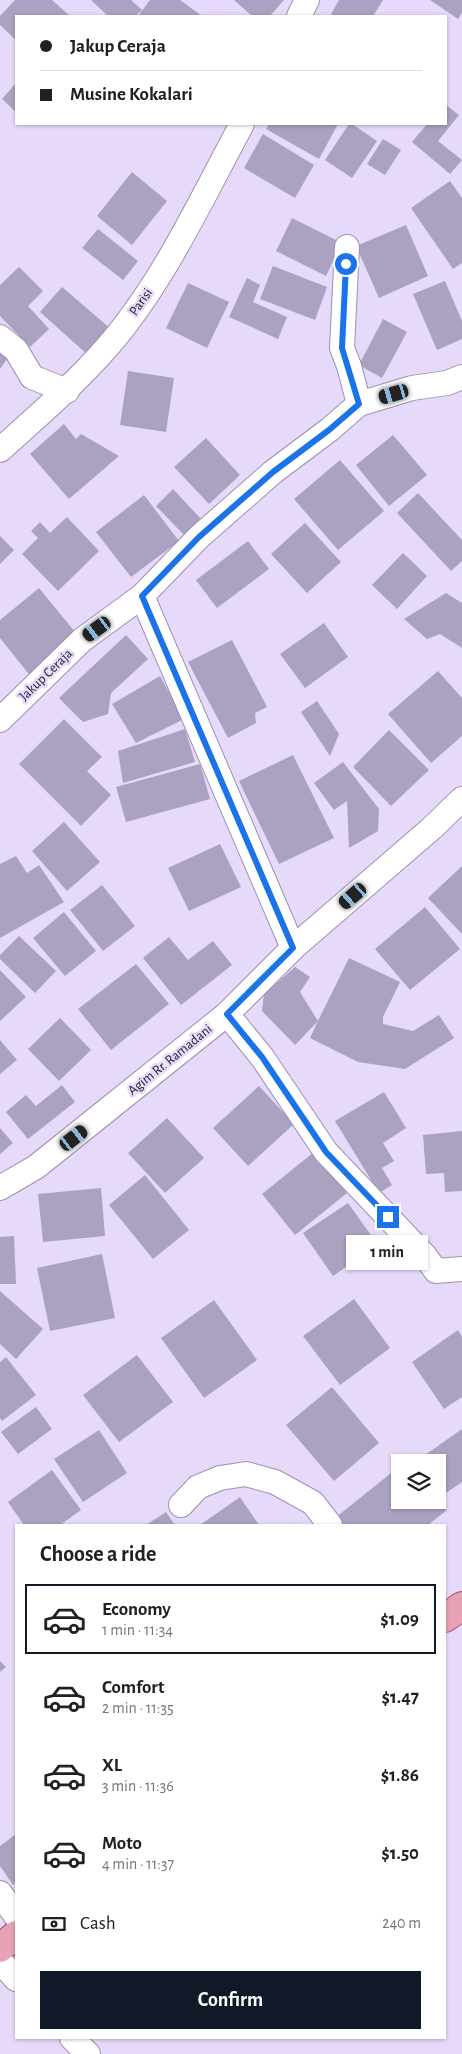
<!DOCTYPE html>
<meta charset="utf-8">
<style>
body{margin:0;font-family:"Alegreya Sans",sans-serif;background:#f2f2f2;color:#202124;height:100vh;display:flex;flex-direction:column;font-size:19px;white-space:nowrap}
*{box-sizing:border-box;margin:0}
p{font-size:16px;color:#757577}
.icon{flex:none;width:28px;height:28px;fill:none;stroke:currentColor;stroke-width:2;stroke-linecap:round;stroke-linejoin:round}
.map{position:relative;flex:1;overflow:hidden}
.drawer{position:absolute;left:15px;top:1524px;width:431px;height:515px;display:flex;flex-direction:column;background:#fff;border-radius:0px;box-shadow:0 1px 4px #0004}
.drawer>*{flex:none}
.banner{position:absolute;left:15px;top:15px;width:432px;height:110px;border-radius:0px;box-shadow:0 1px 4px #0004;display:grid;align-content:center;height:110px;padding:0 25px;background:#fff}
.fabs{position:absolute;left:391px;top:1454px;display:grid;gap:10px}
.fabs a{display:grid;place-items:center;width:55px;height:55px;border-radius:0px;background:#fff;box-shadow:0 1px 4px #0004;font-size:25px}
.end{position:absolute;width:22px;height:22px;margin:-11px;border:6px solid #1a73e8;background:#fff;box-shadow:0 0 0 2px #fff}
.from{border-radius:50%}
.bubble{position:absolute;height:35px;border-radius:0px;background:#fff;box-shadow:0 1px 4px #0004;font-size:16px;font-weight:700;line-height:35px;text-align:center}
.car{position:absolute;width:15px;height:30px;margin:-15px -8px;border-radius:6px;box-shadow:0 0 4px 1px #0007;background:linear-gradient(#222 24%,#8ab4d8 0 40%,#222 0 76%,#8ab4d8 0 86%,#222 0)}
.banner b{display:flex;align-items:center;gap:18px;height:48px;font-size:19px}
.banner b+b{border-top:1px solid #e0e0e0}
.banner i{width:12px;height:12px;background:#202124}
ul{padding:0;list-style:none}
li{display:flex;align-items:center;gap:15px;height:70px;margin:0 10px 8px;padding:0 15px;border:2px solid transparent;border-radius:0px}
li div{flex:1}
li b{display:block;font-size:19px}
li em{font-style:normal;font-weight:700}
li.selected{border-color:#111827}
li>.icon{width:45px;height:45px;stroke-width:1.5}
h2{padding:0 25px;font-size:22px;line-height:60px}
.pay{display:flex;align-items:center;gap:12px;height:55px;padding:0 25px;font-size:19px}
.pay p{margin-inline-start:auto}
.cta{display:flex;gap:10px;margin-top:auto;padding:10px 25px}
.cta a{flex:1;height:58px;border-radius:0px;background:#111827;color:#fff;font-size:20px;font-weight:700;line-height:58px;text-align:center}
.map>svg:first-child{display:block}
.building{fill:#aba2c2}
.lines{fill:none;stroke-linecap:round;stroke-linejoin:round}
.minor-casing{stroke:#9d91b0;stroke-width:26}
.primary-casing{stroke:#9c4d67;stroke-width:30}
.minor{stroke:#fff;stroke-width:24}
.primary{stroke:#e9a1b5;stroke-width:28}
.route{stroke:#1a73e8;stroke-width:6}
.labels{text-anchor:middle;dominant-baseline:central;stroke-width:5;stroke-linejoin:round;paint-order:stroke}
.street-label{font-size:14px;fill:#2a2532;stroke:#e6d9fa}
</style>
<div class="map">
<svg width="462" height="2054" viewBox="0 0 462 2054">
<rect width="100%" height="100%" fill="#e6d9fa"/>
<g class="building">
<path d="M15,0h37l18,16h-54v24l-16,-15v-9z"/>
<path d="M91,0h40l11,10 -7,6h-27z"/>
<path d="M150,0h30l22,16h-64z"/>
<path d="M234,0h50l-14,16h-18z"/>
<path d="M339,0h44l-10,16h-38l-4,-2z"/>
<path d="M430,0h32v13l-4,6z"/>
<path d="M16,83v29l-14,-13z"/>
<path d="M446,105l13,10 -21,26 24,19 -12,14 -38,-32 15,-18h19z"/>
<path d="M269,124h69l-19,35 -53,-30z"/>
<path d="M349,124h3l25,17 -25,37 -27,-18z"/>
<path d="M263,134l51,31 -19,33 -51,-30z"/>
<path d="M383,139l18,11 -16,25 -18,-11z"/>
<path d="M132,172l35,29 -35,44 -35,-29z"/>
<path d="M450,181l12,17v65l-9,6 -42,-61z"/>
<path d="M292,218l50,25 -16,33 -50,-25z"/>
<path d="M406,225l22,51 -49,22 -23,-52z"/>
<path d="M98,229l40,32 -15,19 -41,-32z"/>
<path d="M273,266l54,21 -12,33 -55,-21z"/>
<path d="M19,267l24,24 -15,15 21,23 -19,18 -30,-31v-31z"/>
<path d="M247,278l13,7 -7,17 34,15 -9,22 -49,-22z"/>
<path d="M445,281l17,40v18l-25,11 -24,-56z"/>
<path d="M188,283l41,19 -22,46 -41,-20z"/>
<path d="M62,287l49,42 -23,26 -48,-43z"/>
<path d="M383,319l24,13 -25,46 -23,-13z"/>
<path d="M0,353l7,6 -7,10z"/>
<path d="M128,371l46,7 -8,54 -46,-7z"/>
<path d="M64,424l12,15 5,-5 38,22 -50,43 -39,-45z"/>
<path d="M393,435l34,40 -38,31 -33,-41z"/>
<path d="M206,438l34,37 -31,29 -35,-37z"/>
<path d="M340,460l44,51 -46,39 -44,-51z"/>
<path d="M173,489l28,30 -17,16 -28,-29z"/>
<path d="M418,493l44,47v21l-11,10 -54,-58z"/>
<path d="M144,495l35,46 -48,36 -35,-45z"/>
<path d="M67,517l32,34 -41,40 -36,-37 16,-16 -7,-7 9,-9 10,11z"/>
<path d="M305,523l36,39 -34,31 -36,-39z"/>
<path d="M0,536l14,14 -14,14z"/>
<path d="M248,541l21,28 -52,39 -21,-28z"/>
<path d="M403,553l24,23 -30,33 -25,-24z"/>
<path d="M39,588l41,50 -48,40 -32,-40v-18z"/>
<path d="M446,593l16,10v45l-22,-14 -13,5 -23,-20z"/>
<path d="M324,623l24,34 -43,31 -25,-34z"/>
<path d="M126,635l22,24 -37,34 -3,21 -25,8 -24,-24z"/>
<path d="M232,640l35,67 -12,6 1,10 -28,15 -40,-76z"/>
<path d="M438,671l24,27v38l-31,27 -43,-49z"/>
<path d="M160,676l24,43 -48,24 -24,-39z"/>
<path d="M317,701l22,33 -9,22 -29,-44z"/>
<path d="M64,719l38,38 -15,14 24,24 -30,31 -62,-62z"/>
<path d="M185,729l10,33 -72,21 -5,-32z"/>
<path d="M389,730l40,40 -38,36 -38,-39z"/>
<path d="M293,755l41,83 -55,26 -40,-83z"/>
<path d="M343,762l36,47 -1,22 -29,17 -2,-47 -13,9 -20,-27z"/>
<path d="M200,764l10,35 -84,23 -10,-35z"/>
<path d="M64,822l36,40 -33,29 -35,-40z"/>
<path d="M220,844l21,43 -52,24 -21,-43z"/>
<path d="M16,856l11,17 12,-8 25,37 -64,36v-74z"/>
<path d="M462,866v68l-34,-36z"/>
<path d="M102,885l33,41 -32,25 -33,-41z"/>
<path d="M425,907l35,42 -50,41 -35,-41z"/>
<path d="M64,912l32,39 -31,25 -32,-38z"/>
<path d="M19,936l37,35 -21,22 -35,-34v-4z"/>
<path d="M169,937l19,23 25,-19 19,24 -51,40 -38,-47z"/>
<path d="M349,958l51,24 -17,35v7l30,7 26,-16 15,23 -49,31 -47,-7 -48,-24 8,-17 -23,24 -33,-34 2,-17 31,-27 15,10 -10,15 18,29z"/>
<path d="M136,964l33,40 -58,46 -33,-41z"/>
<path d="M0,970l26,27 -26,24z"/>
<path d="M60,1018l31,32 -32,31 -31,-32z"/>
<path d="M0,1040l17,20 -17,14z"/>
<path d="M62,1085l13,17 -47,37 -22,-27 20,-17 10,11z"/>
<path d="M259,1086l35,38 -46,42 -35,-38z"/>
<path d="M384,1092l22,36 -23,15 11,18 -12,7 10,17 -13,8 -44,-72z"/>
<path d="M167,1118l37,40 -39,35 -37,-40z"/>
<path d="M0,1128l13,15 -13,11z"/>
<path d="M462,1131v60l-17,1 -1,-19 -18,1 -3,-39z"/>
<path d="M314,1152l33,41 -52,42 -33,-41z"/>
<path d="M145,1175l44,55 -36,29 -44,-54z"/>
<path d="M101,1188l4,48 -62,6 -5,-48z"/>
<path d="M348,1203l30,42 -45,31 -30,-43z"/>
<path d="M14,1236l2,48h-16v-47z"/>
<path d="M102,1254l13,64 -65,13 -13,-63z"/>
<path d="M0,1291l43,38 -27,30 -16,-15z"/>
<path d="M354,1299l36,49 -50,37 -37,-49z"/>
<path d="M214,1300l43,60 -53,38 -43,-60z"/>
<path d="M458,1330l4,7v60l-18,12 -32,-47z"/>
<path d="M137,1355l36,47 -54,40 -36,-47z"/>
<path d="M6,1357l30,38 -34,26 -2,-3v-56z"/>
<path d="M332,1387l47,56 -45,38 -48,-56z"/>
<path d="M36,1407l16,22 -34,25 -17,-22z"/>
<path d="M462,1429v53l-19,13 -5,-8v-25h-18l-2,-2z"/>
<path d="M99,1430l28,43 -44,29 -29,-43z"/>
<path d="M400,1466v34h38v-2l9,12 -19,15h-87l-6,-7z"/>
<path d="M52,1470l29,40 -21,15h-36l-16,-23z"/>
<path d="M240,1497l19,28h-59z"/>
<path d="M166,1512l9,13h-29z"/>
<path d="M0,1661l6,6 -6,5z"/>
<path d="M16,1834v49l-3,2 -13,-19v-20z"/>
</g>
<g class="lines">
<defs>
<g id="minor">
<path d="M299,16l8,-16"/>
<path d="M347,247l-5,101 7,18 10,38"/>
<path d="M0,337l16,13 16,27 35,14"/>
<path d="M0,450c38,-34 76,-67 109,-105 55,-64 93,-147 133,-221"/>
<path d="M142,596l151,352"/>
<path d="M0,720l82,-80 60,-44 57,-59 74,-65 56,-42 30,-26 53,-16 35,-5 15,-6"/>
<path d="M227,1014l35,43 64,95 99,104 11,15 26,-2"/>
<path d="M0,1188l36,-21 191,-153 66,-66 139,-120 30,-29"/>
<path d="M181,1505l17,-18 22,-9 26,-4 29,8 38,21 17,22"/>
<path d="M0,1893l16,23"/>
<path d="M0,1961l16,18"/>
<path d="M72,2038l16,16"/>
</g>
<g id="primary">
<path d="M445,1618l17,-12"/>
<path d="M0,1948l16,-13"/>
</g>
</defs>
<use href="#minor" class="minor-casing"/>
<use href="#primary" class="primary-casing"/>
<use href="#minor" class="minor"/>
<use href="#primary" class="primary"/>
</g>
<g class="lines">
<path class="route" d="M346,264l-4,84 17,56 -30,26 -56,42 -74,65 -57,59 151,352 -66,66 35,43 64,95 62,65"/>
</g>
<g class="labels">
<g class="street-label">
<text transform="translate(141 302) rotate(-55)">Parisi</text>
<text transform="translate(46 675) rotate(-44)">Jakup Ceraja</text>
<text transform="translate(170 1060) rotate(-39)">Agim Rr. Ramadani</text>
</g>
</g>
</svg>
<div class="fabs">
<a><svg class="icon" aria-label="layers" viewBox="0 0 24 24"><path d="M12 4l9 5-9 5-9-5zM3 14l9 5 9-5"/></svg></a>
</div>
<i class="end from" style="left:346px;top:264px"></i>
<i class="end" style="left:388px;top:1217px"></i>
<div class="bubble" style="left:346px;top:1235px;width:82px">1 min</div>
<i class="car" style="left:394px;top:394px;rotate:254deg"></i>
<i class="car" style="left:97px;top:629px;rotate:234deg"></i>
<i class="car" style="left:353px;top:896px;rotate:229deg"></i>
<i class="car" style="left:74px;top:1138px;rotate:52deg"></i>
<div class="banner">
<b><i class="from"></i>Jakup Ceraja</b>
<b><i></i>Musine Kokalari</b>
</div>
<section class="drawer">
<h2>Choose a ride</h2>
<ul>
<li class="selected"><svg class="icon" aria-label="car" viewBox="0 0 24 24"><path d="M5 17H2v-5l4-1 3-4h7l3 4 3 1v5h-3M9 17h6M6 11h13"/><circle cx="7" cy="17" r="2"/><circle cx="17" cy="17" r="2"/></svg><div><b>Economy</b><p>1 min · 11:34</p></div><em>$1.09</em></li>
<li><svg class="icon" aria-label="car" viewBox="0 0 24 24"><path d="M5 17H2v-5l4-1 3-4h7l3 4 3 1v5h-3M9 17h6M6 11h13"/><circle cx="7" cy="17" r="2"/><circle cx="17" cy="17" r="2"/></svg><div><b>Comfort</b><p>2 min · 11:35</p></div><em>$1.47</em></li>
<li><svg class="icon" aria-label="car" viewBox="0 0 24 24"><path d="M5 17H2v-5l4-1 3-4h7l3 4 3 1v5h-3M9 17h6M6 11h13"/><circle cx="7" cy="17" r="2"/><circle cx="17" cy="17" r="2"/></svg><div><b>XL</b><p>3 min · 11:36</p></div><em>$1.86</em></li>
<li><svg class="icon" aria-label="car" viewBox="0 0 24 24"><path d="M5 17H2v-5l4-1 3-4h7l3 4 3 1v5h-3M9 17h6M6 11h13"/><circle cx="7" cy="17" r="2"/><circle cx="17" cy="17" r="2"/></svg><div><b>Moto</b><p>4 min · 11:37</p></div><em>$1.50</em></li>
</ul>
<div class="pay"><svg class="icon" aria-label="cash" viewBox="0 0 24 24"><path d="M3 7h18v10H3z"/><circle cx="12" cy="12" r="2"/></svg>Cash<p>240 m</p></div>
<div class="cta"><a>Confirm</a></div>
</section>
</div>
